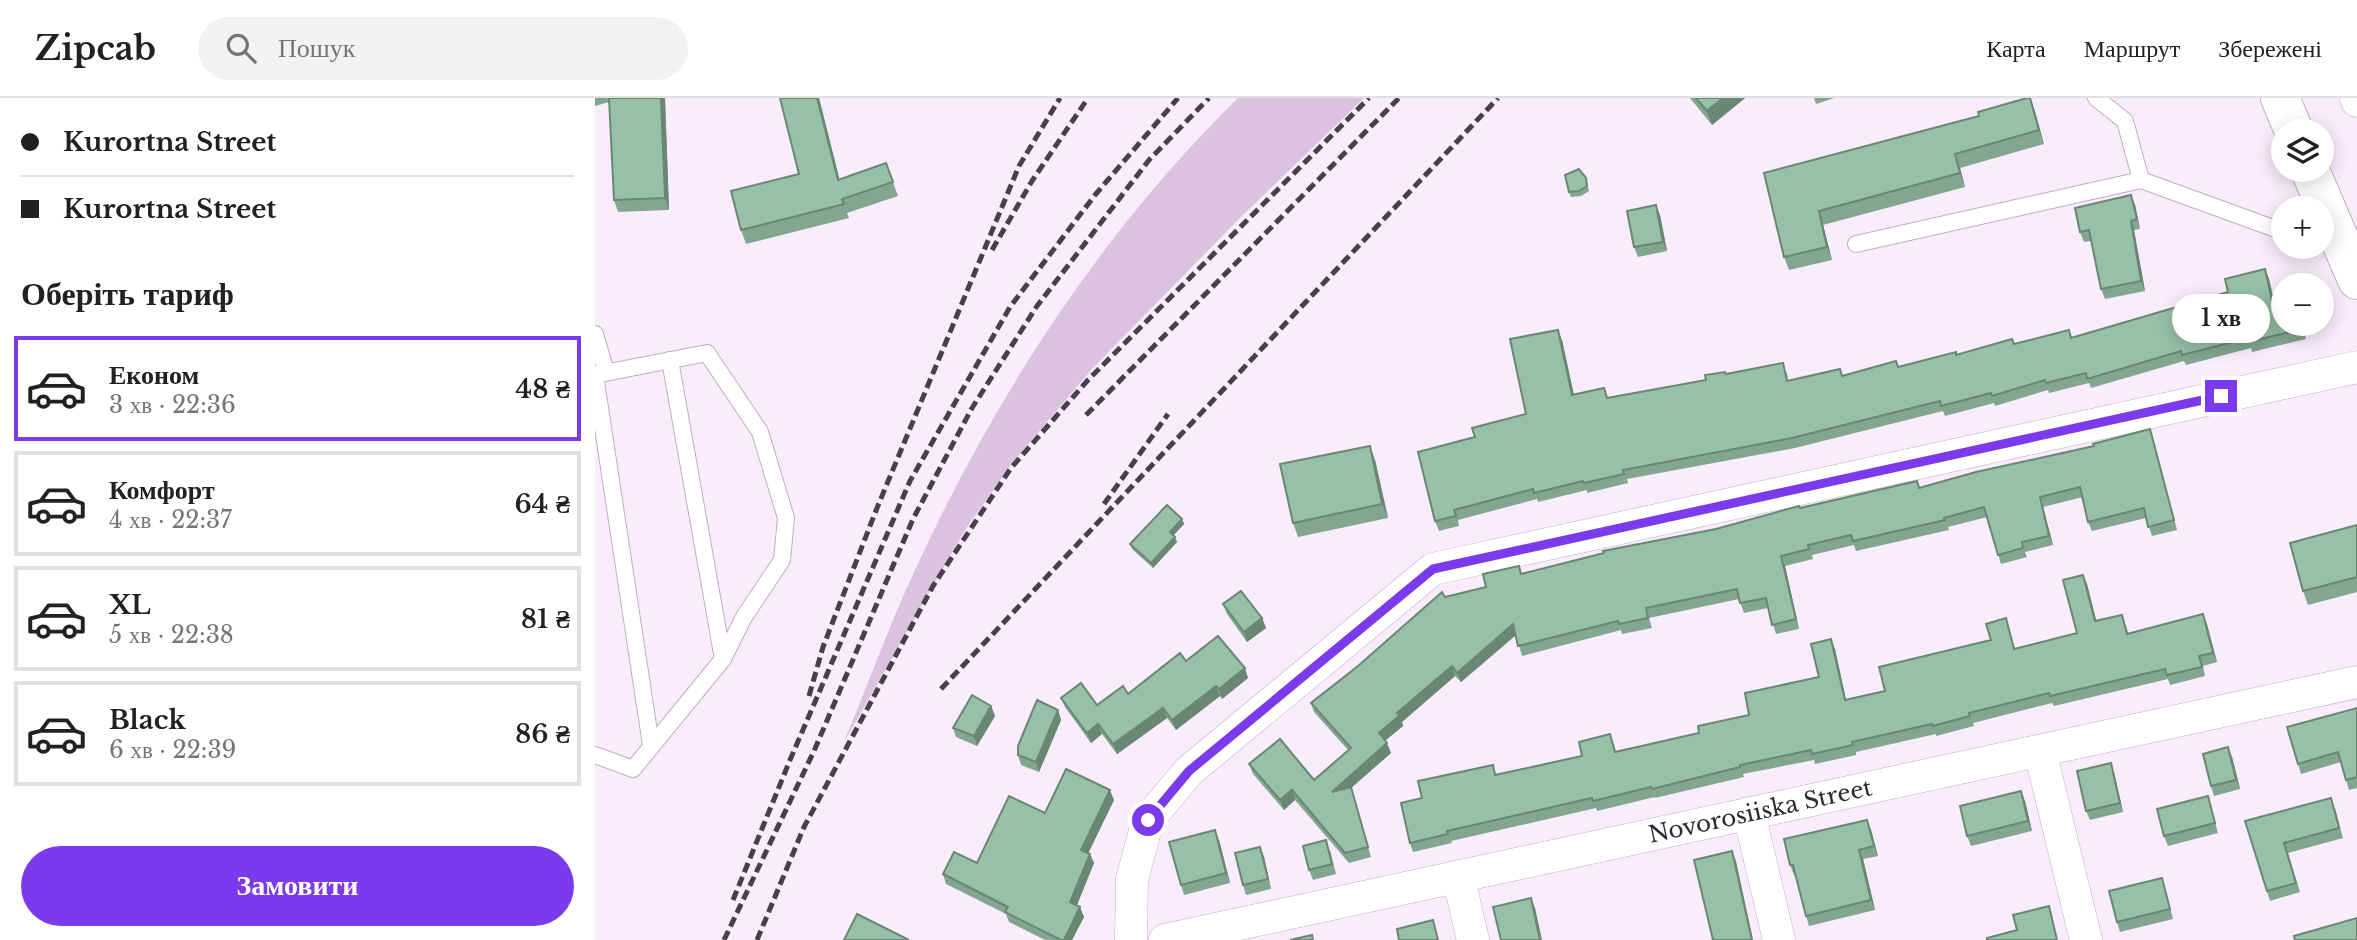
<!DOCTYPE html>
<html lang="uk">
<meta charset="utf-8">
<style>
body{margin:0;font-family:"Libre Baskerville",serif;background:#f2f2f2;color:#202124;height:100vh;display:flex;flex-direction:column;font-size:26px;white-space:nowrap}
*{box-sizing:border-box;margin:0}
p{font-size:23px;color:#757577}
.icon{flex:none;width:38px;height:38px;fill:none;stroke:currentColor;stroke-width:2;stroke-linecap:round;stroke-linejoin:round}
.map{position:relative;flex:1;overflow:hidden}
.side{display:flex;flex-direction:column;background:#fff;width:595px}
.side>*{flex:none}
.banner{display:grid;align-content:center;height:154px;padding:0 21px;background:#fff}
.tools{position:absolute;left:1676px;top:21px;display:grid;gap:14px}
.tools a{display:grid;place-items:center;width:63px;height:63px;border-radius:50%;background:#fff;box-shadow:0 4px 18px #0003;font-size:35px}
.end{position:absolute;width:32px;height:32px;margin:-16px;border:9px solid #7c3aed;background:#fff;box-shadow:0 0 0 4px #fff}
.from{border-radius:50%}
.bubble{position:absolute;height:49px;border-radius:24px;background:#fff;box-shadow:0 4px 18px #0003;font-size:23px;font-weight:600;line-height:49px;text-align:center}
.banner b{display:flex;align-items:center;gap:24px;height:66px;font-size:26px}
.banner b+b{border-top:2px solid #e0e0e0}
.banner i{width:18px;height:18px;background:#202124}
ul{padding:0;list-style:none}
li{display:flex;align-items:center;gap:21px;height:105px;margin:0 14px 10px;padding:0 7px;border:4px solid #e0e0e0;border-radius:0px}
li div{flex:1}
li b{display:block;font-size:26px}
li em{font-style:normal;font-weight:600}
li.selected{border-color:#7c3aed}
li>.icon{width:63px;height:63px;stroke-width:1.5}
h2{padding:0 21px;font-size:32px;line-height:84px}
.cta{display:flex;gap:14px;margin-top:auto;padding:14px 21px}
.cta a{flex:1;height:80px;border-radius:42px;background:#7c3aed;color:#fff;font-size:28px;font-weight:600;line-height:80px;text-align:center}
header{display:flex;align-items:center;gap:42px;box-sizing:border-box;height:98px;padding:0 35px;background:#fff;border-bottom:2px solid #e0e0e0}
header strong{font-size:33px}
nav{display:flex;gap:38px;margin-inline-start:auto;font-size:24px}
.search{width:490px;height:63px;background:#f2f2f2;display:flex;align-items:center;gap:18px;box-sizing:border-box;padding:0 24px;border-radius:38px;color:#757577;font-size:26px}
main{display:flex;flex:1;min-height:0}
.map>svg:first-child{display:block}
.green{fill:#dbc3e0}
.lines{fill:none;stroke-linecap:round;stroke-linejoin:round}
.service-casing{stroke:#c1abc6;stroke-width:18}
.minor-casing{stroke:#c1abc6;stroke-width:33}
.tertiary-casing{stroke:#c1abc6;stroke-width:40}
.service{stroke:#fff;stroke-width:16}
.minor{stroke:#fff;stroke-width:32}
.tertiary{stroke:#fff;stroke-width:38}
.rail{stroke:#483f4a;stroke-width:5;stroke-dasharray:10 5;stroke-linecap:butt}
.wall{fill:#82a68f}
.shaded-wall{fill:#6a8774}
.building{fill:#97c1a6;stroke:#6a8774;stroke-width:2}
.route{stroke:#7c3aed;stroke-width:9}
.labels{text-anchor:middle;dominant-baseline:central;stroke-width:5;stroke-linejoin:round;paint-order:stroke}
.street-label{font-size:23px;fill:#302832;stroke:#fefefe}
</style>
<header>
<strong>Zipcab</strong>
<div class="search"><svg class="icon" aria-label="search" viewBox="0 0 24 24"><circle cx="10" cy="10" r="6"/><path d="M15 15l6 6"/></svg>Пошук</div>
<nav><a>Карта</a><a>Маршрут</a><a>Збережені</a></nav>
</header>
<main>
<section class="side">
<div class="banner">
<b><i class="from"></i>Kurortna Street</b>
<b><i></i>Kurortna Street</b>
</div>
<h2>Оберіть тариф</h2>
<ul>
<li class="selected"><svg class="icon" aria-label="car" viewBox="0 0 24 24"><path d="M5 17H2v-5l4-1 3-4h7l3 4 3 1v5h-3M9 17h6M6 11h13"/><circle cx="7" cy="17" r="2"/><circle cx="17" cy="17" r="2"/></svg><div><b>Економ</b><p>3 хв · 22:36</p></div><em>48 ₴</em></li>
<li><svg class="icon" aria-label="car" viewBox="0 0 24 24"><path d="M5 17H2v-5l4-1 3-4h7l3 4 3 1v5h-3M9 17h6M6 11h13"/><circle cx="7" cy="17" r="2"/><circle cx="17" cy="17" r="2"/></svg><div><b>Комфорт</b><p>4 хв · 22:37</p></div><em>64 ₴</em></li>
<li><svg class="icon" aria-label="car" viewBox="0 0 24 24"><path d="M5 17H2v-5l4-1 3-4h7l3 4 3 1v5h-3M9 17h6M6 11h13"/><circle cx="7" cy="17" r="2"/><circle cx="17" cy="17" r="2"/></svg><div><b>XL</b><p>5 хв · 22:38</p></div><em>81 ₴</em></li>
<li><svg class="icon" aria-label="car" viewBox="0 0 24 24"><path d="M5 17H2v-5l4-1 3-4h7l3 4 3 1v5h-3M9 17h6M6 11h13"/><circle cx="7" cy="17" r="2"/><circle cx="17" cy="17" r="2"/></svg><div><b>Black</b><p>6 хв · 22:39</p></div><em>86 ₴</em></li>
</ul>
<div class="cta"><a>Замовити</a></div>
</section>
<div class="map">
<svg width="1762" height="842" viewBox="0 0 1762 842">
<rect width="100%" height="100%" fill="#f9ecfd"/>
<path class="green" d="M643,0h126l-127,123 -145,148 -78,92 -49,69 -122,214c24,-57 45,-116 71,-172 80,-174 187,-340 324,-474z"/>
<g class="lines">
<defs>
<g id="service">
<path d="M1501,0l29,23 16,59 143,52"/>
<path d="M1261,146l285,-64"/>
<path d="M0,236l11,38"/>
<path d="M75,262l53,299"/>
<path d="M0,657l38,14 90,-110 21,-42 38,-57 4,-42 -26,-86 -53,-79 -112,22 56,370"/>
</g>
<g id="minor">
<path d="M1761,0l1,3"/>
<path d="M1445,653l46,189"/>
<path d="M1154,715l30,127"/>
<path d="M863,778l15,64"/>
<path d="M536,842l1,-61 16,-59 41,-49 244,-202 924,-202"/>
<path id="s1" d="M570,842l1192,-258"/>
</g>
<g id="tertiary">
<path d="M1685,0l14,33"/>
<path d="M1715,72l47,110"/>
</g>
</defs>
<use href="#service" class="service-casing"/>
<use href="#minor" class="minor-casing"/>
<use href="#tertiary" class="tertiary-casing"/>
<use href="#service" class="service"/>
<use href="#minor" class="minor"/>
<use href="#tertiary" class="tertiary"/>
<g class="rail">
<path d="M397,152l40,-69 56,-83"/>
<path d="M491,317l313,-317"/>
<path d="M509,406l64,-90"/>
<path d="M346,591l557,-591"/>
<path d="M214,598l14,-49 54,-139 142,-342 41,-68"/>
<path d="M138,802l57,-140 120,-279 100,-174 85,-112 83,-97"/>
<path d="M129,842l90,-189 99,-232 59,-111 65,-102 112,-146 60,-62"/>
<path d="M162,842l47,-113 129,-241 78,-118 77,-88 281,-282"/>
</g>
</g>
<g class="wall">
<path d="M0,0h70l4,112 -51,2 -4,-12 -5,-98 -14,4z"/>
<path d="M185,0h39l20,81 47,-16 12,33 -51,17 2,5 -103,26 -5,-14 58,-56z"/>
<path d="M1095,0h55l-33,27z"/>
<path d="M1219,0h20l-18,6z"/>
<path d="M1435,0l14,46 -84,24 5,19 -142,38 9,35 -43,10 -5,-13 -20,-84 215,-57z"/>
<path d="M992,85l2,8 -8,5 -10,1 -2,-5z"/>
<path d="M1536,97l4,10 5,24 -6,1 11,61 -40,8 -4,-10 -10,-48 -7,1 -4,-10z"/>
<path d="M1065,117l7,36 -29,6 -4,-10z"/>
<path d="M1670,171l4,10 6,26 27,19 4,15 -54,13 -1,-4 -65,17 -2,-4 -93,27 -2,-5 -40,10 -1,-3 -53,16 -1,-3 -49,13 -2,-5 -148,37 -168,31 1,4 -41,10v-3l-49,12 -1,-3 -79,21 1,6 -20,5 -4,-10 40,-84 51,-23 36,-74 12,55 34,3 98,-18 20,-6 61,-1 1,8 52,-12 3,7 55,-9 116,-23 55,-14 3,8 156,-46z"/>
<path d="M1558,341l24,91 -25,6 -6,-18 -54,13 -4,-9 -5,-25 -40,10 10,38 -28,7 2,5 -26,7 -14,-47 -39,10 1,3 -93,21 -2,-6 -42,10 1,4 -28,7 14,63 -23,5 -8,-26 -24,5 -5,-14 -90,19 3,10 -30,6 -1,-4 -99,26 -6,-21 -55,47 -6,-6 -53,46 1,4 -18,15 6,12 -40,35 20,69 -22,6 -54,-63 -11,10 -31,-36 -4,-10 65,16 34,-30 -34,-38 -3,-9 134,-106 41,-10 33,-21 3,8 194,-45 84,-21 119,-20z"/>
<path d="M780,362l13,58 -90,19 -5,-14z"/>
<path d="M587,421l2,5 -11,11 4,7 -24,26 -21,-19 -2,-5z"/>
<path d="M1762,427v67l-49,13 -5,-14z"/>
<path d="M1492,486l9,37 30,4 2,8 75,-19 14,48 -14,4 2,10 -35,9 -2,-6 -114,27 -2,-3 -79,20 1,3 -38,10v-2l-80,18v3l-41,9 -1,-4 -71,14 1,3 -89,21v-1l-58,14 -1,-3 -145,33 1,2 -39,9 -3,-9 12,-45 71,-33 3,9 86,-18 32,-12 2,8 83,-19 50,-18 70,-38 16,-28 11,51 39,-9 106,-51 18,-12 6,21 62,-16z"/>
<path d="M628,506l39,14 4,10 -19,14 -20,-28z"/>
<path d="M591,563l62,17 -26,21 -2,-3 -44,34 -9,-12 -50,36 -15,-20 -11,9 -26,-36 -4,-9 36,7 31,-11z"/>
<path d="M396,608l4,10 -18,30 -21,-9 -3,-9z"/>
<path d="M1762,610v80l-8,2 -8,-28 -40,12 -3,-10z"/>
<path d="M463,612l3,10 -22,52 -18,-7 -3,-10z"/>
<path d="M1637,659l8,32 -26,7 -3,-10z"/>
<path d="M1519,675l9,39 -33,8 -4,-9z"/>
<path d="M1613,698l10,37 -50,13 -4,-10z"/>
<path d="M519,702l-26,53 6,10 -17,42 7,12 -12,23h-27l-36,-18 -3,-8 -60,-30 -3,-10 34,-11 68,-50z"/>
<path d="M1430,703l7,30 -61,15 -4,-10z"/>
<path d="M1740,710l8,30 -55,15 12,39 -30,9 -25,-80z"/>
<path d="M1276,732l7,26 -15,3 12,51 -66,16 -3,-10 -10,-41h-2l-4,-10z"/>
<path d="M624,742l11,43 -46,12 -3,-10z"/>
<path d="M665,749l4,10 7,32 -25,6 -3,-10z"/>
<path d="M735,752l6,24 -23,6 -4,-10z"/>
<path d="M1570,790l8,31 -53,13 -3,-10z"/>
</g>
<g class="shaded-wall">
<path d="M66,0h4l4,112 -4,-12z"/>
<path d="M222,0h2l24,95 -5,-13z"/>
<path d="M1128,0h22l-33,27 -5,-14z"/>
<path d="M1435,0l5,13 9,33 -5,-14z"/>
<path d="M1360,56l5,14 5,19 -5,-14z"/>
<path d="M1536,97l4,10 5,24 -3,-10z"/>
<path d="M1061,107l4,10 7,36 -4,-9z"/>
<path d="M1224,113l4,14 9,35 -5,-13z"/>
<path d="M1536,123l3,9 11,61 -4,-10z"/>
<path d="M1670,171l4,10 8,36 -4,-10z"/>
<path d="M963,232l4,10 14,65 -4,-10z"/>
<path d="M1555,331l3,10 24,91 -3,-10z"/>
<path d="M775,348l5,14 13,58 -6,-14z"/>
<path d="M1445,399l3,10 10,38 -4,-9z"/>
<path d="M587,421l2,5 -12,13 -2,-5z"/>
<path d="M580,439l2,5 -24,26 -2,-5z"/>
<path d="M1186,458l4,10 14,63 -3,-10z"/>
<path d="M1488,477l4,9 12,47 -4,-10z"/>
<path d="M1608,516l4,10 10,38 -4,-9z"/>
<path d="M667,520l4,10 -19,14 -3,-10z"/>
<path d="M918,526l4,10 -56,48 -4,-9z"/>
<path d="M1236,541l4,10 13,61 -3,-10z"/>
<path d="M857,568l3,10 -53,46 1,4 -21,17 -3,-10 18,-20z"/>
<path d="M650,570l3,10 -26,21 -3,-10z"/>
<path d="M621,588l4,10 -44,34 -4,-10z"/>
<path d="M396,608l4,10 -18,30 -3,-10z"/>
<path d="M568,610l4,10 -50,36 -4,-10z"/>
<path d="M463,612l3,10 -22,52 -3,-10z"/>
<path d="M503,626l4,10 -11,9 -4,-10z"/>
<path d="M792,645l4,10 -40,35 20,69 -3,-10 -36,-55z"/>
<path d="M1633,649l4,10 8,32 -4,-9z"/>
<path d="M1516,665l3,10 9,39 -3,-9z"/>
<path d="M515,692l4,10 -29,60 -4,-10z"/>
<path d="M697,692l3,10 -11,10 -4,-10z"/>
<path d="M1426,693l4,10 7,30 -4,-10z"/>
<path d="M1272,722l4,10 7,26 -4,-10z"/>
<path d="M620,732l4,10 11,43 -4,-10z"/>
<path d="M665,749l4,10 7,32 -3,-10z"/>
<path d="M1264,752l4,9 12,51 -4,-10z"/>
<path d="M1137,753l4,10 17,79h-1z"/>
<path d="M495,756l4,9 -20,49 -4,-10z"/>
<path d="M936,800l4,10 7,32h-2z"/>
<path d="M485,809l4,10 -12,23h-8z"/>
</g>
<g class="building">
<path d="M14,0h52l4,100 -51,2z"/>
<path d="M185,0h37l21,82 48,-17 7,19 -51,17 2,5 -103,26 -10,-39 68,-17z"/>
<path d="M1101,0h27l-16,13z"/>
<path d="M1432,0h3l9,32 -84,24 5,19 -141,38 8,36 -43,10 -20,-84 215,-57 -1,-4z"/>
<path d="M984,71l7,9 1,8 -8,5 -10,1 -4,-17z"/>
<path d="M1536,97l6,24 -6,2 10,60 -40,8 -12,-59 -9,2 -5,-24z"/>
<path d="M1061,107l7,37 -29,5 -7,-36z"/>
<path d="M1670,171l8,36 11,-2v21h17l1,5 -54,13v-4l-66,17 -1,-4 -94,28 -1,-6 -40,10 -1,-3 -53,16 -1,-3 -50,13 -1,-5 -148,37 -169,32 1,4 -40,9 -1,-2 -49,12 -1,-4 -79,21 2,6 -21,5 -17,-69 57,-15 -3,-9 54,-14 -16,-75 48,-9 14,65 32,-7 3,10 99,-18 -1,-5 20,-3 1,2 57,-11 4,18 53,-12 2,7 54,-15 2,6 58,-15v3l56,-16 2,5 55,-14 2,8 157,-46 -3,-13z"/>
<path d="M1555,331l24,91 -26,7 -4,-19 -56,14 -8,-35 -40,10 9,39 -27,6 1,6 -25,7 -14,-48 -40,11 1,2 -92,21 -2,-6 -43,10 1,4 -28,7 15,63 -24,6 -6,-27 -26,5 -3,-14 -91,19 2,10 -29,6 -1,-3 -100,25 -5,-22 -56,49 -5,-7 -55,47 2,3 -20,17 8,10 -55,49 19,-5 17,60 -23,6 -53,-63 -12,10 -31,-36 31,-25 34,41 37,-32 -40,-45 47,-37 84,-74 3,5 41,-10 -3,-13 36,-8 2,8 83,-21 -1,-2 113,-22 83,-23 1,2 117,-27 2,7 57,-16 118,-26 -1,-2z"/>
<path d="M775,348l12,58 -89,19 -13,-59z"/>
<path d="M572,407l15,14 -12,13 5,5 -24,26 -21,-19z"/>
<path d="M1762,427v52l-54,14 -13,-48z"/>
<path d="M1488,477l12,46 27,-6 5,19 76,-20 10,39 -14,3 3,11 -35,8 -2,-6 -115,27 -1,-3 -80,20 1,3 -37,10 -1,-2 -80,18 1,3 -41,9 -1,-4 -71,15v2l-88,22 -1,-2 -58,14 -1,-3 -145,33 1,3 -38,9 -9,-40 21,-5 -4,-17 75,-16 2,10 87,-19 -3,-14 31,-8 5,18 84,-19 -1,-7 51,-11 -4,-22 74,-16 -8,-33 20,-5 14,61 40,-9 -6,-24 112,-27 -5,-16 20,-6 8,31 63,-16 -14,-53z"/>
<path d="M646,493l21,27 -18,14 -21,-28z"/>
<path d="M623,538l27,32 -26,21 -3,-3 -44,34 -9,-12 -50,36 -15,-20 -11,9 -26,-35 20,-15 16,22 26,-19 5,8 52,-41 6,8z"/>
<path d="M377,597l19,11 -17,30 -21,-8z"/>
<path d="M442,602l21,10 -22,52 -18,-7v-9z"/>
<path d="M1762,610v69l-11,3 -8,-28 -40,12 -11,-37z"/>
<path d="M1633,649l8,33 -25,6 -8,-32z"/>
<path d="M1516,665l9,40 -34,8 -9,-40z"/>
<path d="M471,671l44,21 -29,60 9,4 -20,48 10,5 -16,33h-3l-56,-28 3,-5 -65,-33 11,-22 23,11 32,-67 36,17z"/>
<path d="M1426,693l7,30 -61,15 -7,-30z"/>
<path d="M1613,698l7,27 -51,13 -7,-27z"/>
<path d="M1736,700l8,30 -55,15 12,40 -29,8 -22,-70z"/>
<path d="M1272,722l7,26 -15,4 12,50 -65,16 -13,-51h-3l-6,-26z"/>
<path d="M620,732l11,43 -45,12 -12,-43z"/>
<path d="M731,742l6,24 -23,6 -6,-24z"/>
<path d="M665,749l8,32 -25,6 -8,-32z"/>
<path d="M1137,753l20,89h-39l-19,-80z"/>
<path d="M1567,780l8,31 -53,13 -8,-31z"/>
<path d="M936,800l9,42h-39l-8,-33z"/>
<path d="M1454,808l8,34h-70v-2l30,-8 -4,-15z"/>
<path d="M262,816l52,26h-65z"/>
<path d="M1762,820v22h-62l-1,-4z"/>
<path d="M838,822l5,20h-39l-2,-11z"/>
<path d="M717,837l1,5h-23z"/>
</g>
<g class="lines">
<path class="route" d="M553,722l41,-49 244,-202 788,-173"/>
</g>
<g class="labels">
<g class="street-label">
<text stroke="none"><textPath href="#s1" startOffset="609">Novorosiiska Street</textPath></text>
</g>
</g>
</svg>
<div class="tools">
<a><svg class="icon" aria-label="layers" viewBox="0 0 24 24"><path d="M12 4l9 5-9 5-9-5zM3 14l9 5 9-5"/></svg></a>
<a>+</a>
<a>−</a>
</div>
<i class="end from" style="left:553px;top:722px"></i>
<i class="end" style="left:1626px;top:298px"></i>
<div class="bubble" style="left:1577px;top:196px;width:98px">1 хв</div>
</div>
</main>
